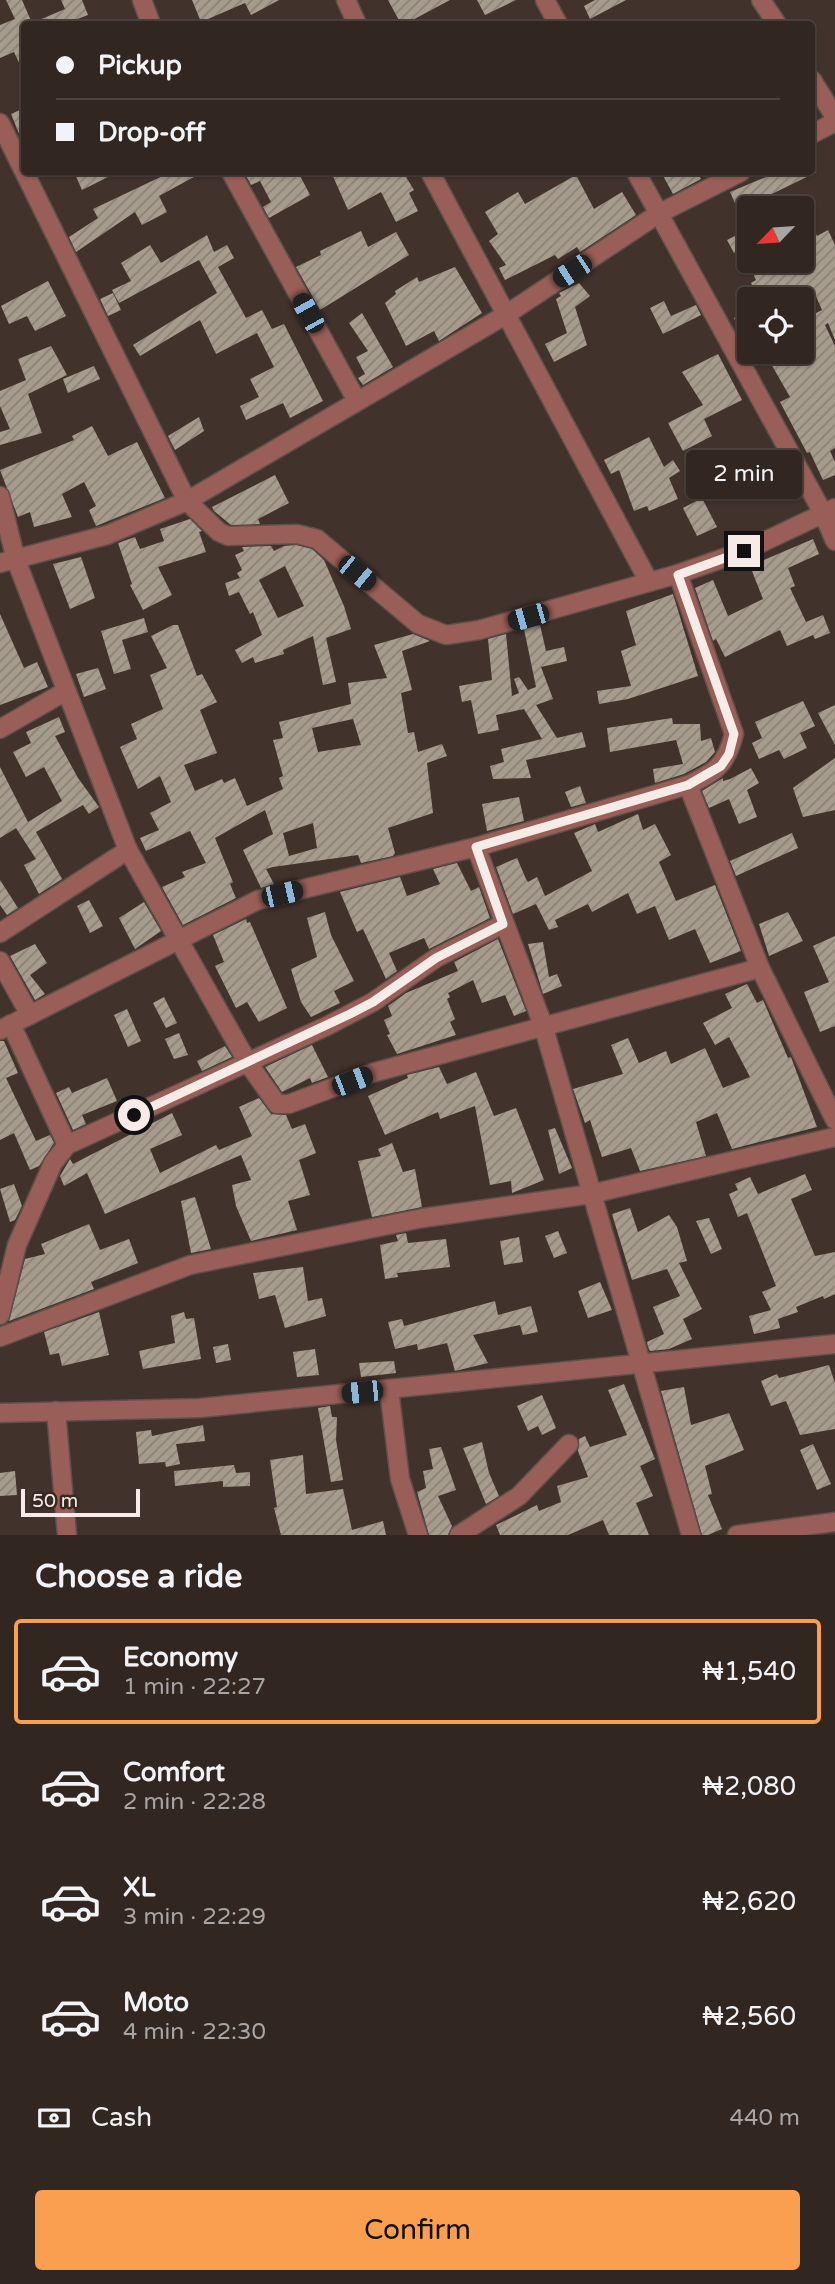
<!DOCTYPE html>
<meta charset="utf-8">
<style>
body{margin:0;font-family:"Varela Round",sans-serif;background:#3d322e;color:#f1f3f6;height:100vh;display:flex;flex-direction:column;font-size:26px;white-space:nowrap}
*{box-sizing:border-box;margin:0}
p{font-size:23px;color:#a8a5a5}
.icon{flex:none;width:38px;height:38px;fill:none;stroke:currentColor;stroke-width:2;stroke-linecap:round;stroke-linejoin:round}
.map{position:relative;height:1535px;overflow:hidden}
.drawer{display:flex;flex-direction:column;background:#322621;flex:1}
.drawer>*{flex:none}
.top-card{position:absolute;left:21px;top:21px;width:794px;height:154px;border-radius:7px;box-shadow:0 2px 5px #0004,0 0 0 2px #4d433f;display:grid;align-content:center;height:154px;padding:0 35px;background:#322621}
.needle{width:46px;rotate:245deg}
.fabs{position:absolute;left:737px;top:196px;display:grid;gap:14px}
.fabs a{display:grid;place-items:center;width:77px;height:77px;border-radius:7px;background:#322621;box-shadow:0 2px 5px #0004,0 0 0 2px #4d433f;font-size:35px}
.scale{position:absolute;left:21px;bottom:18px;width:119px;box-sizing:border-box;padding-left:7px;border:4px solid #f6ebe7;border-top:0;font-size:19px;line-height:24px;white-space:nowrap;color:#f6ebe7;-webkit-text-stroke:5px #372822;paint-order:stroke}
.end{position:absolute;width:32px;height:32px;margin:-16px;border:9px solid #f6ebe7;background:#111;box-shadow:0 0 0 4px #111}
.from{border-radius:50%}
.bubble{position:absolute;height:49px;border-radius:7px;background:#322621;box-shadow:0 2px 5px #0004,0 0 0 2px #4d433f;font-size:23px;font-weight:600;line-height:49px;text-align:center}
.car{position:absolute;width:21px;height:42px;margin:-21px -10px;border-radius:9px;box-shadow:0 0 5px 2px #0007;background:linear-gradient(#222 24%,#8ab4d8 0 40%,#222 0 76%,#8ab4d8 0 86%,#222 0)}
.top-card b{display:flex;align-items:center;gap:24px;height:66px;font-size:26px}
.top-card b+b{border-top:2px solid #4d433f}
.top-card i{width:18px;height:18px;background:#f1f3f6}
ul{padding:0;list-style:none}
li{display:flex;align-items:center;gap:21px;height:105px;margin:0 14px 10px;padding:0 21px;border:4px solid transparent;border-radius:7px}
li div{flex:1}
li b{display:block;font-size:26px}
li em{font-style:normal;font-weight:600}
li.active{border-color:#fa9f4f}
li>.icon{width:63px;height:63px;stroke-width:1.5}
h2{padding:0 35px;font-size:32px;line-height:84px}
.pay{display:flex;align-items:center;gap:18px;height:77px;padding:0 35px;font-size:26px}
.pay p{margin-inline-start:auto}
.primary-button{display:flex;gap:14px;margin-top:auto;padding:14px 35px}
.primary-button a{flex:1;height:80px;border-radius:7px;background:#fa9f4f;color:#111;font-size:28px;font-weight:600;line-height:80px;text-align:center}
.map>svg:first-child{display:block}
.building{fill:url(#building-hatch);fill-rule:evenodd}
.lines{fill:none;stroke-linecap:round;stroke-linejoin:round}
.minor-casing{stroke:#5f504a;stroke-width:21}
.minor{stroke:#995e57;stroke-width:18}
.route{stroke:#f6ebe7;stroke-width:9}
</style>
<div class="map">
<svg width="835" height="1535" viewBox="0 0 835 1535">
<defs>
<pattern id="building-hatch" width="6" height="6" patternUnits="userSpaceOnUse" patternTransform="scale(1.75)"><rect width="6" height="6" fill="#a69b8c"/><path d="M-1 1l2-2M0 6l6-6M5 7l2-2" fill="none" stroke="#8a8277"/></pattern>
</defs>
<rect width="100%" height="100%" fill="#42322c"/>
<g class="building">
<path d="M6,0h16l10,23 33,-14 -4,-9h21l6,15 -24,9h-40v49l-10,-21 -14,6v-33l15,-6z"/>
<path d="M192,0h87l-28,15 -6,-12 -44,19z"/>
<path d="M388,0h62l-45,24h-4z"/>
<path d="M477,0h39l-31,15z"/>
<path d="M595,0h31l-36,19 -6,-13z"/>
<path d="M24,108v38l-13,-32z"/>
<path d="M74,172h44l-36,18z"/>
<path d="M171,172h32l-44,24 8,16 -25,13 -7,-13 -59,40 -7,-15 29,-19 -5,-9z"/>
<path d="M244,172h54l12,23 -41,23 -6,-11 8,-5 -11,-21 -9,4z"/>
<path d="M331,172h72l11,18 -5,3 9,18 -22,11 -15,-30 -33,18z"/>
<path d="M661,172h36l4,7 -28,15z"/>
<path d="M778,172h39l-68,33v40l-15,8 -7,-13 20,-10 -17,-38z"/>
<path d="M576,175l18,34 28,-17 14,23 -56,37 -3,-5 -19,12 -3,-4 -50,25 -6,-12 7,-3 -17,-24 9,-7 -13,-22 33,-20 7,12z"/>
<path d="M802,205l15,31 11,-6 7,15v95l-7,-17 -3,2 10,21v102l-5,3 5,11v13l-12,5 -13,-28 -3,1 -27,-51 10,-5 -20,-35 19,-10h13v-32l20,-10 -10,-23 -24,12h-29l-8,-16 5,-3 -9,-19h55z"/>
<path d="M361,231l7,16 28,-15 13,23 -89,55 -24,-43 25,-12 -1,-4z"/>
<path d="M207,235l7,17 13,-7 7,13 -16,9 28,51 16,-8 10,19 12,-5 39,77 -33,17 -7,-15 -37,17 -6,-14 19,-9 -9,-18 24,-12 -17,-34 -41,21 -16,-34 -60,36 -7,-11 84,-52 -18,-33 -80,43 -7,-13 19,-9 -10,-18 29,-18 11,18z"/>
<path d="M455,267l27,46 -43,28 -5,-10 -28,15 -21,-43 11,-9 -1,-3 22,-14 2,5z"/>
<path d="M48,281l18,35 -31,15 -8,-15 -18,8 -8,-18z"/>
<path d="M579,283l11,13 -15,11 12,38 -33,17 -9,-18 22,-11 -11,-34 5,-3 -2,-3z"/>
<path d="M113,293l8,17 -13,6 -8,-17z"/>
<path d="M664,301l7,15 25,-11 5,10 -38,19 -13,-26z"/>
<path d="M749,310v41l-15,-33z"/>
<path d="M362,313l31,54 -30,18 -5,-7 7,-4 -9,-17 12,-6 -19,-28z"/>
<path d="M51,346l16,29 -39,19 14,39 -42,12v-13l10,-3 -10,-23v-15l26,-11 -8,-21z"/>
<path d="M718,354l24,46 -38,19 8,17 -29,15 -15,-28 35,-18 -21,-33z"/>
<path d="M94,366l6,13 -32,14 -5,-14z"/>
<path d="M199,417l5,14 -29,19 -7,-14z"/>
<path d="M92,426l16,30 29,-14 28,56 -69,28 -7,-16 7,-4 -12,-24 -22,12 10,23 -38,10 -4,-15 -12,5 -18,-47 74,-30 -2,-4z"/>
<path d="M649,437l15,30 9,-7 7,11 -11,7 9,21 -29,12 -2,-5 -13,5 -15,-41 -8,4 -7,-14z"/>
<path d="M275,475l14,28 -31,16 2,5 -29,1 -17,-14 -2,-4z"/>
<path d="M702,498l15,29 -20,9 -14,-28z"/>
<path d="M190,519l12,12 -3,1 7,20 -48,15 14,28 -29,15 -13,-25 2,-1 -14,-41 17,-6 5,12 24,-8 -4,-12z"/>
<path d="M813,539l6,15 -31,14 7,18 -5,2 16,34 17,-7 7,18 -15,6 -2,-4 -26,11 -7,-16 -55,27 -9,-18 -3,2 -18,-53 18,-8 15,36 35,-17 -13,-33z"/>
<path d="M296,545l16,4 12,11 20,46 7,23 -25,9 10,44 -13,3 -10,-49 -30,14 1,4 -29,9 -2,-6 -11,6 -7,-13 27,-15 -9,-23 -3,2 -11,-22 -10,4 -4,-13 15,-5 -3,-5 5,-3 -7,-15 9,-4 -2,-4 29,-1 3,5 10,-5zM285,566l19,40 -26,12 -19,-38z"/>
<path d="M81,557l14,41 -25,11 -17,-45z"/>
<path d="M673,594l25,82 -70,23 -29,5 -2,-13 34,-5 -10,-35 15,-6 -10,-34z"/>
<path d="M0,614l24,54 13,-6 11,25 -48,18z"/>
<path d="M144,618l4,14 -26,8 9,29 -17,5 -13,-43z"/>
<path d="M173,625h5l19,51 5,-2 15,28 -17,8 17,43 -33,12 11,26 27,-12 2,4 11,-5 12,28 36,-17 -4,-11 4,-2 -10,-36 10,-2 -4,-16 72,-18 -3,-21 39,-5 -13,-33 39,-11 17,7 -28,10 10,39 -11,3 7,40 6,-1 4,20 24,-8 5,12 -20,7 6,50 -45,15 7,25 -2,3 -32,7 -3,-8 -85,12 -7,2 8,15 -13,4 -18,-38 30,-16 -8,-24 -50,28 18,44 -3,2 6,14 -53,27 -21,-38 23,-10 -3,-5 24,-9 -16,-32 -44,20 -6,-13 19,-8 -9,-17 21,-11 -11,-26 -22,13 -18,-42 17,-8 -6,-15 32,-15 -13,-34 17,-7 -16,-32zM353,719l8,26 -43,7 -6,-24zM313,823l4,25 -28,8 -6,-23z"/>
<path d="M540,625l6,26 18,-4 3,14 -26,6 12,32 -17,6 21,33 25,-6 4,15 -60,13 5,18 -38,1 -3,-13 14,-4 -3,-13 41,-10 -18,-30 -28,6 3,15 -21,4 -7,-34 -9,2 -3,-16 33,-6 -4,-41 18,-5 6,62 7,-3 -5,-14 5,-2 9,13 8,-3 -12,-58z"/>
<path d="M98,668l8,21 -22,8 -8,-23z"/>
<path d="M803,701l12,25 -15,7 7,15 -23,11 -5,-9 -20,9 -7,-16 10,-5 -7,-16z"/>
<path d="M835,705v40l-17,-32z"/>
<path d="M59,717l6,15 -10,4 23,42 21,29 -10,7 -6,-9 -47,27 26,47 -23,15 -15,-29 12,-6 -20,-31 -16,10v-71l28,55 34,-21 -18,-34 -18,10 -13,-25 18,-9 -5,-11z"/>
<path d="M672,718l1,6h27l1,17 10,-3 4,14 -9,10 -22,12 -29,9 -2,-14 30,-5 -7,-24 -66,12 -3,-24z"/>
<path d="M835,758v52l-32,7 -10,-29z"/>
<path d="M751,768l8,15 -12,7 10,27 -18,7 -10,-25 -20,9 -7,-17 21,-13v3l7,-2z"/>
<path d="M580,786l6,17 -15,4 -6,-15z"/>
<path d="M519,797l5,24 -37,10 -5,-27z"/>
<path d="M638,814l5,16 12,-6 16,31 -12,7 17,39 39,-16 26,66 -31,12 -15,-34 -26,11 -14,-34 -18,8 -9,-21 -36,19 -4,-8 -33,16 3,7 -9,3 -13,-26 -23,10 -17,-47 21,-9 9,21 2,3 9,-5 8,19 47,-25 -18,-38 21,-9 3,8z"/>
<path d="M792,833l6,15 -62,28 -6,-15z"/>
<path d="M457,863l14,28 8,-4 11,31 -61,31 -5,-11 -35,15 8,18 -11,8 -23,-50 -6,3 -17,-40 60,-15 7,19 33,-12 -7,-15z"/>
<path d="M0,880l18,28 -11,7 -7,-10z"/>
<path d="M89,900l14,26 -13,7 -13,-27z"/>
<path d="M144,902l17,29 -26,18 -16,-31z"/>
<path d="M325,912l6,23 23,46 -20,10 6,12 -29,14 -10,-15 -10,-33 26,-12 -10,-39z"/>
<path d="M788,912l15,29 -34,15 -10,-32z"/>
<path d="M246,919l1,4 3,-1 37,86 -28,14 -12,-20 -11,6 -21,-42 9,-4 -11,-27z"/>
<path d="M835,936v90l-15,6 -16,-40 25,-10 -16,-36z"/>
<path d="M498,939l28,72 -12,5 -9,-21 -23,8 -9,-23 -25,13 2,4 -3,2 8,20 -5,3 6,13 -59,19 -10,-19 3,-1 -6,-14 8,-4 -4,-10 18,-13 52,-22 -4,-9z"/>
<path d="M543,942l6,35 8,-3 5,12 -19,8 -15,-50z"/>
<path d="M35,944l12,19 -17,12 15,19 -10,6 -25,-44z"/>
<path d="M747,984l10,19 6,-3 25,58 3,-1 26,70 -85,22 -15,-36 -21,9 10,34 -66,15 -9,-23 -29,9 -12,-37 -5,3 -12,-34 50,-15 -12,-29 17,-7 11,25 27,-12 5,13 34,-16 18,40 27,-11 -21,-40 -14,8 -12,-22 29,-15 -7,-14z"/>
<path d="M164,997l13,26 -11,5 -13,-25z"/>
<path d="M127,1009l14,32 -13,6 -14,-32z"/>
<path d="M179,1033l9,22 -14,4 -9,-20z"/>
<path d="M0,1041h4l14,32 -12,5 30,63 14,-6 4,8 -15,23 -9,4 -16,-37 -14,7z"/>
<path d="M312,1045l16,32 -16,6 -2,-5 -28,14 -17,-25z"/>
<path d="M225,1046l7,11 -30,14 -5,-10z"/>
<path d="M439,1067l8,17 29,-12 18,44 22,-8 28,72 -32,13 -1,-12 -21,4 -15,-79 -35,13 -2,-7 -53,23 -17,-39 40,-18 -1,-3z"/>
<path d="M107,1078l10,23 -35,14 4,9 -13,6 -17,-37 13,-6 3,6z"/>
<path d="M259,1098l12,16 15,1 6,14 13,-5 11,29 -17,7 11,35 -22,6 9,29 -46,11 -15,-35 -4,-21 19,-5 -10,-25 -136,59 -18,-41 -23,13 -4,-10 10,-17 3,5 99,-51 10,22 -32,14 10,24 56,-28 3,5 33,-14 -13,-29z"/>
<path d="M555,1128l17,40 -13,6 -11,-44z"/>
<path d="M392,1143l11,29 12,-3 7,38 -50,10 -14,-56 23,-5 -3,-7z"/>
<path d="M805,1174l7,16 -21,9 24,57 20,-4v42l-11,5 -1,-3 -27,11 2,5 -20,7 2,9 -26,6 -5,-18 22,-6 -9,-18 14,-6 -29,-73 -9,4 -9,-23 9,-4 -3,-6 15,-7 8,17z"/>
<path d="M14,1184l8,22 -7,14 -5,2 -10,-33z"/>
<path d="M195,1197l16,52 -20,4 -10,-52z"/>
<path d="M630,1208l8,24 31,-17 8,12 10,34 -8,2 23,46 -19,10 9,20 -23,10 -19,2 -2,-4 -1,-5 17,-8 -11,-27 27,-11 -13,-27 -35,11 -20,-66z"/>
<path d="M709,1218l13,31 -11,5 -15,-33z"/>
<path d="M89,1224l11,26 29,-11 9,24 -47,19 3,7 -85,32 16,-62 20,-5 -4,-10z"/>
<path d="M558,1231l9,22 -13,5 -9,-22z"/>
<path d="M406,1233l2,10 38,-4 4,28 -53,6 1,4 -13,2 -5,-34 18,-4 -2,-6z"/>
<path d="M519,1237l4,25 -19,3 -4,-24z"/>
<path d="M303,1267l5,34 14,-3 4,18 -41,12 -10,-33 -16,4 -6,-26z"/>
<path d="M600,1282l12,28 -24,8 -10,-27z"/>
<path d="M495,1301l3,14 33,-9 7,26 -15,3 -3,-10 -47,10 15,28 -33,8 -8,-28 -29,7 -1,-6 -22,5 -7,-27 14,-3 2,7z"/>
<path d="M99,1312l10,43 -47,11 -3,-13 -9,2 -6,-23z"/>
<path d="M184,1312l2,7 8,-1 7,41 -58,10 -4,-18 36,-8 -4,-27z"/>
<path d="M228,1344l3,16 -15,3 -3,-16z"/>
<path d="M315,1349l4,26 -22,2 -4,-25z"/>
<path d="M394,1361l2,12 -35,4 -2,-14z"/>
<path d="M829,1365l6,18v46l-35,6 -14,-34 -15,5 -10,-25 16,-7 2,4z"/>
<path d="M624,1384l31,75 -15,7 13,30 -17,7 13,32h-40l-6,-15 -35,15h-68l-4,-10 41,-20 2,6 22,-9 -4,-16 31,-9 -10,-26 1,-12 6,-3 5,11 37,-12 -19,-45z"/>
<path d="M684,1387l7,38 38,-12 15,37 -39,16 7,28 -4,1 14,34 -14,6h-6l-41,-144z"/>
<path d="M542,1395l14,33 -14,7 -4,-9 -10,5 -11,-25z"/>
<path d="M330,1406l2,11h5l-1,23 7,40 -12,2 -13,-74z"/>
<path d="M203,1425l2,16 -29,3 4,20 -14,3 -1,-5 -26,2 -3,-32 15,-2 1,6z"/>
<path d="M482,1442l7,31 10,23 -13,8 -23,-56z"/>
<path d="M813,1444l18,40 -14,6 -17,-40z"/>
<path d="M441,1447l15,43 -18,6 14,30 -4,9h-19l-12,-43 9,-4 -3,-17 10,-2 -4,-20z"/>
<path d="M303,1455l3,39 37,-5 9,41 31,-9 3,14h-105l-7,-27 3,-1 -7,-47z"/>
<path d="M234,1465l2,8 14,-1v14l-27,1v-6l-48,5 -1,-15z"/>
<path d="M15,1471l2,24 -17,1v-23z"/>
</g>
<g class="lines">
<defs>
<g id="minor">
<path d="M142,0l9,24"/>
<path d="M346,0l11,24"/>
<path d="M545,0l13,24"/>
<path d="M761,0l16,24"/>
<path d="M812,80l23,37"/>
<path d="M0,123l187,378 32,31 9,4 69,-2 20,5 101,85 28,11 33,-5 199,-56 66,-23 91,-43"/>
<path d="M812,134l23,-12"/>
<path d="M231,172l126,229"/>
<path d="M430,172l219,410"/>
<path d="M636,172l187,341 12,28"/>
<path d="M0,496l16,64 112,290 120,213 29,41h12l83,-31 388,-105"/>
<path d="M0,563l107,-28 80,-34 320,-187 151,-100 83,-42"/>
<path d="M0,729l66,-38"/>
<path d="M688,785l72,183 75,152"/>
<path d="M476,847l67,178 148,510"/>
<path d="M0,933l128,-83"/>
<path d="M0,961l30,54"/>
<path d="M11,1024l56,121"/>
<path d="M0,1030l258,-130 218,-53 212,-62c28,-13 38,-20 46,-51l-56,-160"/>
<path d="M0,1315l17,-70 36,-82 14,-18 260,-119 46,-24 63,-44 67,-34"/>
<path d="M0,1337l190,-72 233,-47 168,-24 244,-57"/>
<path d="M389,1389l11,90 18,56"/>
<path d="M56,1411l11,124"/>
<path d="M0,1413l200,-5 635,-64"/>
<path d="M459,1535l60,-39 50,-52"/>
<path d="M737,1535l98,-13"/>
</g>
</defs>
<use href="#minor" class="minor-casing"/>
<use href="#minor" class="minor"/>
</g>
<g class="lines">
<path class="route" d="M134,1115l216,-101 23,-12 63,-44 67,-34 -27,-77 212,-62 33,-19 8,-12 5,-20 -56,-159 66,-24"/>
</g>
</svg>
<div class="fabs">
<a><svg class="needle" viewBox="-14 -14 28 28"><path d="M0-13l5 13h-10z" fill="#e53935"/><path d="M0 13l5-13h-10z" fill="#a8a5a5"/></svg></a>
<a><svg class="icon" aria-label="locate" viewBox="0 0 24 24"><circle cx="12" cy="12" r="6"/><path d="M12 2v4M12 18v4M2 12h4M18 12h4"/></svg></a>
</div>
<div class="scale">50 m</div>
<i class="end from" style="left:134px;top:1115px"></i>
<i class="end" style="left:744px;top:551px"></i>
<div class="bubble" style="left:686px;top:450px;width:116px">2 min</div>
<i class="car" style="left:572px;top:271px;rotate:237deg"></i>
<i class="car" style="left:308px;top:313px;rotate:331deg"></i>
<i class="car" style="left:357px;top:573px;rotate:129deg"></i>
<i class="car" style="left:528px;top:617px;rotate:254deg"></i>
<i class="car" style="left:282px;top:894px;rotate:77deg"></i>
<i class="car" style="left:352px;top:1081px;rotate:69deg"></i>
<i class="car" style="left:362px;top:1392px;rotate:264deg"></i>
<div class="top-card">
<b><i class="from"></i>Pickup</b>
<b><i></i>Drop-off</b>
</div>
</div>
<section class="drawer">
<h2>Choose a ride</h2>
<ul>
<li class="active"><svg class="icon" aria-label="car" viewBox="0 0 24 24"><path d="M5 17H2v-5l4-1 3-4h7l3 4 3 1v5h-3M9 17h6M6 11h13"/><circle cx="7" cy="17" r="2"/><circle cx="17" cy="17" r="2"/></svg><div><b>Economy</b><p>1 min · 22:27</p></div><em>₦1,540</em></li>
<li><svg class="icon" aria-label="car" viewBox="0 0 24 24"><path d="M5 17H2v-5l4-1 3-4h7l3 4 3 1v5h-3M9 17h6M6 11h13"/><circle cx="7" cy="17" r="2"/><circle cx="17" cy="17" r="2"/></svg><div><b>Comfort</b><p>2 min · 22:28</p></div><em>₦2,080</em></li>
<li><svg class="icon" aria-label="car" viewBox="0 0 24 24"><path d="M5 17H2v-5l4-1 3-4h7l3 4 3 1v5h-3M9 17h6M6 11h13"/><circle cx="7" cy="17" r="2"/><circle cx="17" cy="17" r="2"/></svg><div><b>XL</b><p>3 min · 22:29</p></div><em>₦2,620</em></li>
<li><svg class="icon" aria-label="car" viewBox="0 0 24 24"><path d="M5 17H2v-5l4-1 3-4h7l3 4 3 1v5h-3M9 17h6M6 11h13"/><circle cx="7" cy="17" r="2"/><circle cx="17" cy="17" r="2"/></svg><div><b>Moto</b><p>4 min · 22:30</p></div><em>₦2,560</em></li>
</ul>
<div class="pay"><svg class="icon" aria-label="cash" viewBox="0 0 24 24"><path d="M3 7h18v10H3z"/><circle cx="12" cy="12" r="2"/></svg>Cash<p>440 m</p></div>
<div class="primary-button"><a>Confirm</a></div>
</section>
